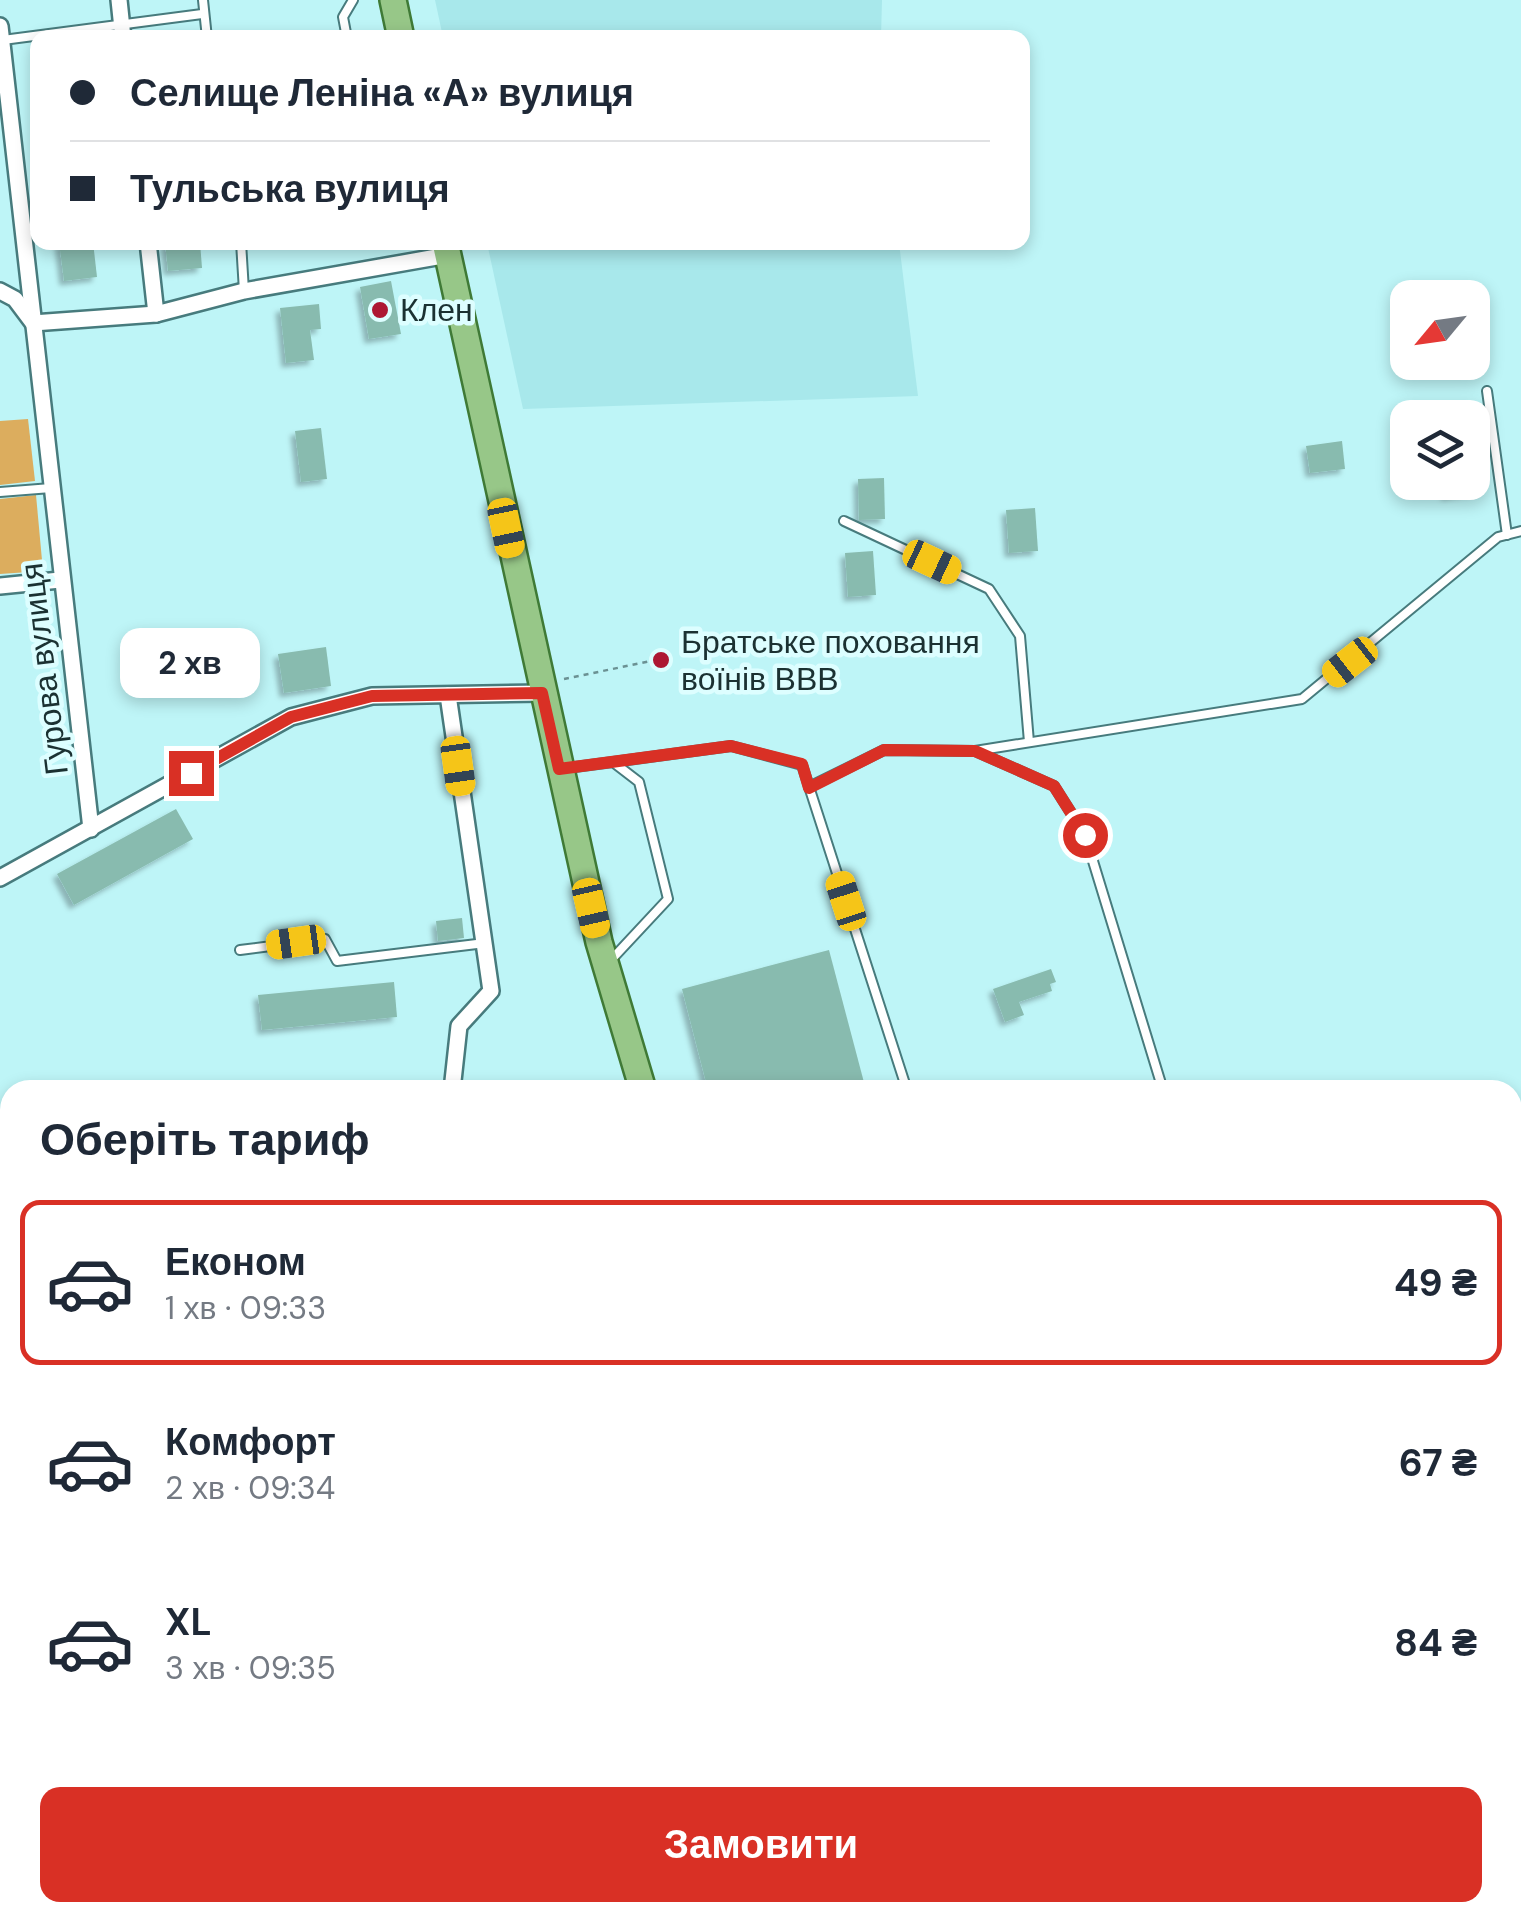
<!DOCTYPE html>
<html lang="uk">
<meta charset="utf-8">
<style>
body{margin:0;font-family:"DM Sans",sans-serif;background:#f6f6f7;color:#1f2937;height:100vh;display:flex;flex-direction:column;font-size:38px;white-space:nowrap}
*{box-sizing:border-box;margin:0}
p{font-size:32px;color:#747a83}
.icon{flex:none;width:55px;height:55px;fill:none;stroke:currentColor;stroke-width:2;stroke-linecap:round;stroke-linejoin:round}
.map{position:relative;flex:1;overflow:hidden}
.side{position:absolute;left:0px;top:1080px;width:1522px;height:842px;display:flex;flex-direction:column;background:#fff;border-radius:30px 30px 0 0;box-shadow:0 5px 15px #0003}
.side>*{flex:none}
.banner{position:absolute;left:30px;top:30px;width:1000px;height:220px;border-radius:20px;box-shadow:0 5px 15px #0003;display:grid;align-content:center;height:220px;padding:0 40px;background:#fff}
.needle{width:65px;rotate:241deg}
.tools{position:absolute;left:1390px;top:280px;display:grid;gap:20px}
.tools a{display:grid;place-items:center;width:100px;height:100px;border-radius:20px;background:#fff;box-shadow:0 5px 15px #0003;font-size:50px}
.end{position:absolute;width:45px;height:45px;margin:-22px;border:12px solid #d93025;background:#fff;box-shadow:0 0 0 5px #fff}
.from{border-radius:50%}
.bubble{position:absolute;height:70px;border-radius:20px;background:#fff;box-shadow:0 5px 15px #0003;font-size:32px;font-weight:700;line-height:70px;text-align:center}
.car{position:absolute;width:30px;height:60px;margin:-30px -15px;border-radius:12px;box-shadow:0 0 8px 2px #0007;background:linear-gradient(#f5c518 24%,#345 0 40%,#f5c518 0 76%,#345 0 86%,#f5c518 0)}
.banner b{display:flex;align-items:center;gap:35px;height:95px;font-size:38px}
.banner b+b{border-top:2px solid #e0e1e3}
.banner i{width:25px;height:25px;background:#1f2937}
ul{padding:0;list-style:none}
li{display:flex;align-items:center;gap:30px;height:165px;margin:0 20px 15px;padding:0 20px;border:5px solid transparent;border-radius:20px}
li div{flex:1}
li b{display:block;font-size:38px}
li em{font-style:normal;font-weight:700}
li.active{border-color:#d93025}
li>.icon{width:90px;height:90px;stroke-width:1.5}
h2{padding:0 40px;font-size:45px;line-height:120px}
.action{display:flex;gap:20px;margin-top:auto;padding:20px 40px}
.action a{flex:1;height:115px;border-radius:20px;background:#d93025;color:#fff;font-size:40px;font-weight:700;line-height:115px;text-align:center}
.map>svg:first-child{display:block}
.built{fill:#a8e8eb}
.green{fill:#dcad5e}
.water{fill:#7aabf7;stroke:#5e86bc;stroke-width:2.5}
.lines{fill:none;stroke-linecap:round;stroke-linejoin:round}
.stream{stroke:#5e86bc;stroke-width:5}
.building{fill:#88bbaf;filter:url(#shadow)}
.service-casing{stroke:#477b7d;stroke-width:12}
.minor-casing{stroke:#477b7d;stroke-width:20}
.primary-casing{stroke:#3f7a36;stroke-width:30}
.path{stroke:#6b9193;stroke-width:2.5;stroke-dasharray:5 5;stroke-linecap:butt}
.service{stroke:#fff;stroke-width:8}
.minor{stroke:#fff;stroke-width:15}
.primary{stroke:#97c788;stroke-width:25}
.route{stroke:#d93025;stroke-width:12}
.poi-dot{fill:#ad1833;stroke:#ddfeff;stroke-width:4}
.labels{text-anchor:middle;dominant-baseline:central;stroke-width:9;stroke-linejoin:round;paint-order:stroke}
.poi-label{font-size:32px;fill:#1b3132;stroke:#ddfeff;text-anchor:start}
.street-label{font-size:32px;fill:#1b3132;stroke:#ddfeff}
</style>
<div class="map">
<svg width="1521" height="1921" viewBox="0 0 1521 1921">
<defs>
<filter id="shadow"><feDropShadow dx="-4.5" dy="4.5" stdDeviation="2.5" flood-color="#0004"/></filter>
</defs>
<rect width="100%" height="100%" fill="#bef5f7"/>
<g class="built">
<path d="M435,0h447l-1,37h-438z"/>
<path d="M487,243h412l19,153 -395,13z"/>
</g>
<g class="green">
<path d="M28,419l7,62 -35,4v-64z"/>
<path d="M36,495l7,76 -43,3v-75z"/>
</g>
<path class="water" d="M10,1577v335h892l5,9h-907v-339z"/>
<g class="lines">
<path class="stream" d="M1512,1147l9,-13"/>
</g>
<g class="building">
<path d="M59,242h34l4,35 -33,4z"/>
<path d="M165,242h35l2,26 -34,3z"/>
<path d="M391,281l10,53 -32,5 -9,-52z"/>
<path d="M319,304l2,25 -11,1 4,30 -28,3 -6,-55z"/>
<path d="M321,428l6,51 -26,3 -6,-51z"/>
<path d="M1342,441l3,28 -35,4 -4,-27z"/>
<path d="M884,478l1,41 -26,1 -1,-41z"/>
<path d="M1444,482h40l1,7 -39,7z"/>
<path d="M1035,508l3,43 -29,2 -3,-43z"/>
<path d="M873,551l3,44 -28,2 -3,-44z"/>
<path d="M326,647l5,39 -47,7 -6,-39z"/>
<path d="M176,809l17,30 -119,66 -17,-31z"/>
<path d="M462,918l2,20 -26,3 -2,-20z"/>
<path d="M829,950l37,140h-158l-26,-101z"/>
<path d="M1051,969l5,13 -6,2 2,7 -33,11 5,13 -19,7 -12,-33z"/>
<path d="M394,982l3,35 -135,13 -4,-35z"/>
</g>
<g class="lines">
<defs>
<g id="service">
<path d="M203,0l4,38"/>
<path d="M347,38l-4,-21 10,-17"/>
<path d="M3,40l199,-26"/>
<path d="M241,242l3,49"/>
<path d="M1487,391l20,144"/>
<path d="M0,492l51,-4"/>
<path d="M844,521l145,68 31,47 9,106"/>
<path d="M975,751l79,35 31,49 78,255"/>
<path d="M613,762l118,-16 71,19 105,325"/>
<path d="M567,768l46,-6 26,20 29,117 -56,60"/>
<path d="M809,787l75,-37 91,1 327,-52 196,-162 23,-6"/>
<path d="M240,950l85,-11 12,22 148,-18"/>
<path d="M1512,1719l9,-6"/>
<path d="M1512,1747l9,1"/>
<path d="M1512,1772l9,15"/>
<path d="M1512,1835l9,-5"/>
<path d="M1285,1912l3,9"/>
</g>
<g id="minor">
<path d="M119,0l4,38"/>
<path d="M0,26l91,803"/>
<path d="M148,242l8,72"/>
<path d="M0,291l15,8 18,24 123,-9 88,-23 204,-36"/>
<path d="M0,586l60,-6"/>
<path d="M448,695l43,296 -32,35 -7,64"/>
<path d="M0,878l291,-161 81,-21 170,-3"/>
<path d="M0,1202l10,19"/>
<path d="M0,1284l10,-5"/>
</g>
<g id="primary">
<path d="M393,0l8,38"/>
<path d="M445,242l154,700 44,148"/>
<path d="M1072,1912l6,9"/>
</g>
</defs>
<use href="#service" class="service-casing"/>
<use href="#minor" class="minor-casing"/>
<use href="#primary" class="primary-casing"/>
<g class="path">
<path d="M564,679l87,-18"/>
<path d="M1512,1422l9,-11"/>
<path d="M0,1556l10,-5"/>
<path d="M982,1912l5,9"/>
</g>
<use href="#service" class="service"/>
<use href="#minor" class="minor"/>
<use href="#primary" class="primary"/>
</g>
<g class="lines">
<path class="route" d="M191,773l100,-56 81,-21 170,-3 17,76 172,-23 71,18 7,24 75,-38 91,1 79,35 31,49"/>
</g>
<g class="poi-dot">
<circle cx="380" cy="310" r="10"/>
<circle cx="661" cy="660" r="10"/>
</g>
<g class="labels">
<g class="poi-label">
<text x="400" y="310">Клен</text>
<text x="681" y="642">Братське поховання<tspan x="681" dy="37">воїнів ВВВ</tspan></text>
</g>
<g class="street-label">
<text transform="translate(44 669) rotate(-97)">Гурова вулиця</text>
</g>
</g>
</svg>
<div class="tools">
<a><svg class="needle" viewBox="-14 -14 28 28"><path d="M0-13l5 13h-10z" fill="#e53935"/><path d="M0 13l5-13h-10z" fill="#747a83"/></svg></a>
<a><svg class="icon" aria-label="layers" viewBox="0 0 24 24"><path d="M12 4l9 5-9 5-9-5zM3 14l9 5 9-5"/></svg></a>
</div>
<i class="end from" style="left:1085px;top:835px"></i>
<i class="end" style="left:191px;top:773px"></i>
<div class="bubble" style="left:120px;top:628px;width:140px">2 хв</div>
<i class="car" style="left:506px;top:528px;rotate:168deg"></i>
<i class="car" style="left:932px;top:562px;rotate:115deg"></i>
<i class="car" style="left:1350px;top:662px;rotate:232deg"></i>
<i class="car" style="left:458px;top:766px;rotate:172deg"></i>
<i class="car" style="left:846px;top:901px;rotate:342deg"></i>
<i class="car" style="left:591px;top:908px;rotate:167deg"></i>
<i class="car" style="left:296px;top:942px;rotate:262deg"></i>
<div class="banner">
<b><i class="from"></i>Селище Леніна «А» вулиця</b>
<b><i></i>Тульська вулиця</b>
</div>
<section class="side">
<h2>Оберіть тариф</h2>
<ul>
<li class="active"><svg class="icon" aria-label="car" viewBox="0 0 24 24"><path d="M5 17H2v-5l4-1 3-4h7l3 4 3 1v5h-3M9 17h6M6 11h13"/><circle cx="7" cy="17" r="2"/><circle cx="17" cy="17" r="2"/></svg><div><b>Економ</b><p>1 хв · 09:33</p></div><em>49 ₴</em></li>
<li><svg class="icon" aria-label="car" viewBox="0 0 24 24"><path d="M5 17H2v-5l4-1 3-4h7l3 4 3 1v5h-3M9 17h6M6 11h13"/><circle cx="7" cy="17" r="2"/><circle cx="17" cy="17" r="2"/></svg><div><b>Комфорт</b><p>2 хв · 09:34</p></div><em>67 ₴</em></li>
<li><svg class="icon" aria-label="car" viewBox="0 0 24 24"><path d="M5 17H2v-5l4-1 3-4h7l3 4 3 1v5h-3M9 17h6M6 11h13"/><circle cx="7" cy="17" r="2"/><circle cx="17" cy="17" r="2"/></svg><div><b>XL</b><p>3 хв · 09:35</p></div><em>84 ₴</em></li>
</ul>
<div class="action"><a>Замовити</a></div>
</section>
</div>
